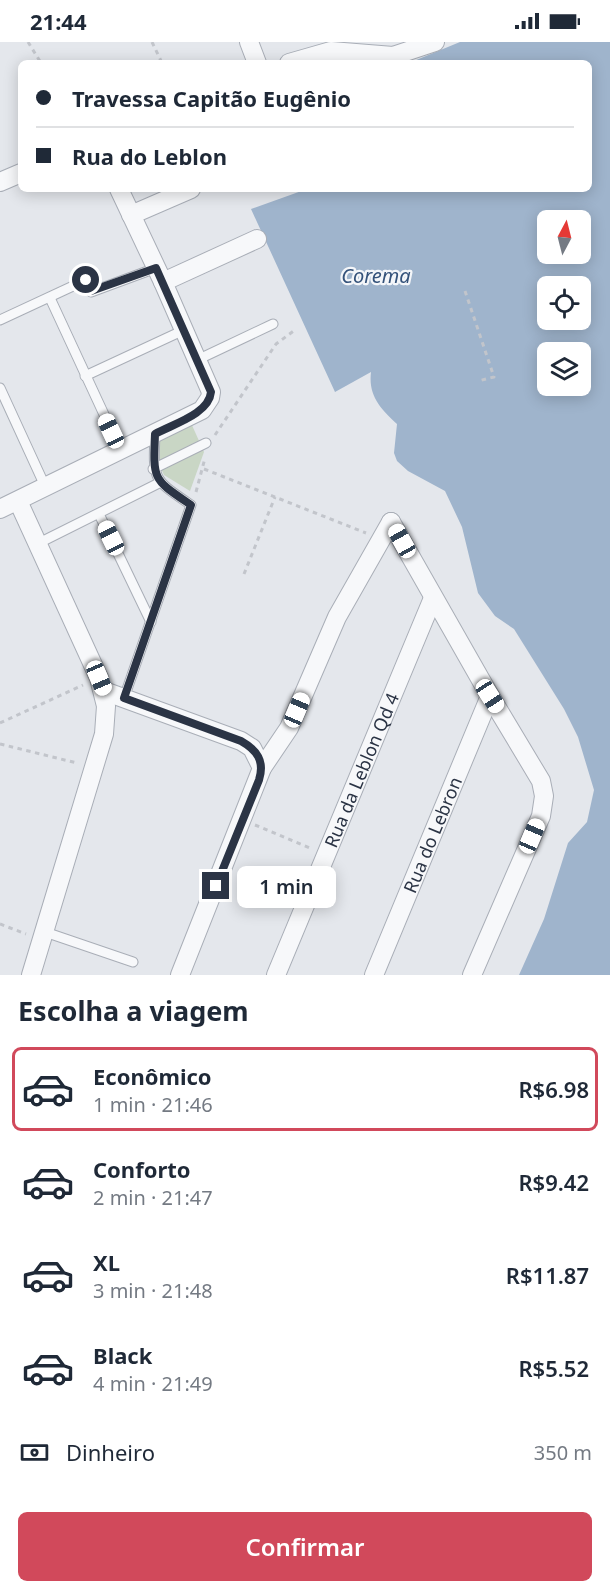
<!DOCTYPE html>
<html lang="pt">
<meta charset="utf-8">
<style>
body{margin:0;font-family:"Noto Sans",sans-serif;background:#f6f6f7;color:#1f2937;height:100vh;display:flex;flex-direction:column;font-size:22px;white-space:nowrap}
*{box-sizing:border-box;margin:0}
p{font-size:20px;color:#747a83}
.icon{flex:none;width:33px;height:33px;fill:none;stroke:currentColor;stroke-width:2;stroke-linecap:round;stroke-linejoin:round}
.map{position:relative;height:933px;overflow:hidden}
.details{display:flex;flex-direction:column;background:#fff;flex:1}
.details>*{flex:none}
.guide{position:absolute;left:18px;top:18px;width:574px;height:132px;border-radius:9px;box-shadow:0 3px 15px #0003;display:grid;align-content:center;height:132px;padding:0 18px;background:#fff}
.needle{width:39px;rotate:7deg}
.tools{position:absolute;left:537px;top:168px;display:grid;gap:12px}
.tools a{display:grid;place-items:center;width:54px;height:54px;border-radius:9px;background:#fff;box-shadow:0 3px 15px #0003;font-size:30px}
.end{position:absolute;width:27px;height:27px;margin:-14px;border:8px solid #2b3445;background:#fff;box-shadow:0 0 0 3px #fff}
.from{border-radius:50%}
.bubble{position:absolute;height:42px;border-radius:9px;background:#fff;box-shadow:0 3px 15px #0003;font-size:20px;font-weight:600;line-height:42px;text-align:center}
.car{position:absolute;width:18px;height:36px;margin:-18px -9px;border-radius:8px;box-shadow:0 0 4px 2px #0007;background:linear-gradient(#fff 24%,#345 0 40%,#fff 0 76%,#345 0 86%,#fff 0)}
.guide b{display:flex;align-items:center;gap:21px;height:57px;font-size:22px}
.guide b+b{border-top:2px solid #e0e1e3}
.guide i{width:15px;height:15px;background:#1f2937}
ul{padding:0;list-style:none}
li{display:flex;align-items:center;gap:18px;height:84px;margin:0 12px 9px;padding:0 6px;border:3px solid transparent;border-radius:9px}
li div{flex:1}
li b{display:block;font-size:22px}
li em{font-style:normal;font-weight:600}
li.current{border-color:#d1495b}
li>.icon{width:54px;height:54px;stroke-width:1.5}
h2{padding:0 18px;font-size:27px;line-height:72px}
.pay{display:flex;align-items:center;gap:15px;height:66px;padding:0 18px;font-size:22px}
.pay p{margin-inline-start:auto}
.primary-button{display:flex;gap:12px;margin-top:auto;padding:12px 18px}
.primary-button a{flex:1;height:69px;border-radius:9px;background:#d1495b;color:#fff;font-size:24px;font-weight:600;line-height:69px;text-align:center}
.status{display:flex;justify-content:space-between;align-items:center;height:42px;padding:0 30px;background:#fff;direction:ltr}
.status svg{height:16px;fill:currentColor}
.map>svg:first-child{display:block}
.green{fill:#c9d6c5}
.water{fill:#9fb4cc;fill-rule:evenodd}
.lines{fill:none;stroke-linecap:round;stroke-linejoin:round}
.lane-casing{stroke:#a9aeb7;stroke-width:11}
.street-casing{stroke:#a9aeb7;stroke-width:20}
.path{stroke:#c2c5cb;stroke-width:3;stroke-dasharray:4.5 4.5;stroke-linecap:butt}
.lane{stroke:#f7f8fa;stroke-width:9}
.street{stroke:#f7f8fa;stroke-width:18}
.route{stroke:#2b3445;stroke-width:8}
.labels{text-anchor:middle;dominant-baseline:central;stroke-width:4.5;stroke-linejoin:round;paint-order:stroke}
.street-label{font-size:18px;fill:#2b3445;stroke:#f4f6f9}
.water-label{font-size:20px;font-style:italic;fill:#34527a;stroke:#f4f6f9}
</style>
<div class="status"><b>21:44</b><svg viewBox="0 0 49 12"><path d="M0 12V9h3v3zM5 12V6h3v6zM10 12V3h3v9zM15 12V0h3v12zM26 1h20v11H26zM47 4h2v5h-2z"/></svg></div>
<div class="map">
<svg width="610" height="933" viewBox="0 0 610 933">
<rect width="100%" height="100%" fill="#e4e7ec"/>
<path class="green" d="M191,381l13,29 -14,39 -26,-16 -15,-32z"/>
<path class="water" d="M460,0h150v933h-91l25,-56 24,-76 19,-21 7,-32 -16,-53 -14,-28 -50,-80 -19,-13 -17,-23 -16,-66 -17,-36 -37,-20 -11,-10 -3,-8 3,-29c-16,-15 -29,-28 -26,-52l-36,20 -84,-183 56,-20h283v-126h-181zM548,178h32v34h-32zM548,244h32v34h-32zM548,310h32v34h-32z"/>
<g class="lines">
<defs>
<g id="lane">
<path d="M50,256l70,151"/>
<path d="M0,278l86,-40 5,12 65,-24"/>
<path d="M197,318l76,-36"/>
<path d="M85,334l99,-46"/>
<path d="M0,346l45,98"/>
<path d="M153,427l53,-26"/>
<path d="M99,472l52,108"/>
<path d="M37,502l122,-61"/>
<path d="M124,656l67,-193c-38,-26 -38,-24 -36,-71"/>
<path d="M45,890l88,30"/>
</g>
<g id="street">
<path d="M249,0l8,21"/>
<path d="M289,21l42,-12 62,5 42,-14"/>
<path d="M0,140l21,-9"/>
<path d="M131,173l60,-26"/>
<path d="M163,240l94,-43"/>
<path d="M18,459l81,177 7,28 -2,28 -73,241"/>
<path d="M0,467l202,-99 8,-12 1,-6 -48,-110 -44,-93"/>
<path d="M391,480l99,174 51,85 3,15 -3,20 -69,159"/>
<path d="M104,649l137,50 11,7 10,20 -82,207"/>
<path d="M262,726l27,-40 48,-111 54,-95"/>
<path id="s1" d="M276,933l157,-377"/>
<path id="s2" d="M374,933l116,-279"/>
</g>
</defs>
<use href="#lane" class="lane-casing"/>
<use href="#street" class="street-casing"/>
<g class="path">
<path d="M28,0l13,21"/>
<path d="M152,0l10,21"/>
<path d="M465,249l29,86 -16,4"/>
<path d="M215,393l61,-91 19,-14"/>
<path d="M204,427l162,64"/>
<path d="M196,450l9,-34"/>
<path d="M244,532l31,-77"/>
<path d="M0,681l83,-38"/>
<path d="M0,702l77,19"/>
<path d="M255,783l55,23"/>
<path d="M0,882l26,10"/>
</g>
<use href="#lane" class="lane"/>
<use href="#street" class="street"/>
</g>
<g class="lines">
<path class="route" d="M86,238l5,11 65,-23 55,124c-2,22 -38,32 -56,42 -2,47 -2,45 36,71l-67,193 117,43c16,9 24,20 18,39l-43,106"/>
</g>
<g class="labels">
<g class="street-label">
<text stroke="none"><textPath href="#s1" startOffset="222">Rua da Leblon Qd 4</textPath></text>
<text stroke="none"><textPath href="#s2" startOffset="152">Rua do Lebron</textPath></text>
</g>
<g class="water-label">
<text x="376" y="233">Corema</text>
</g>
</g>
</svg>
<div class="tools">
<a><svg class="needle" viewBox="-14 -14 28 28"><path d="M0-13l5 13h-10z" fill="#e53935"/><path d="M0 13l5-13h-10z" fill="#747a83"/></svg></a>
<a><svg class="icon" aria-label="locate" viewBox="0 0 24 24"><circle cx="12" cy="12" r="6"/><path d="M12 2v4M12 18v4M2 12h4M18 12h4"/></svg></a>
<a><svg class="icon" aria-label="layers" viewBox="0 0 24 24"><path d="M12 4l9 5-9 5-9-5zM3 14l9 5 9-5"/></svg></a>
</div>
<i class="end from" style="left:86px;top:238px"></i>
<i class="end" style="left:216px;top:844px"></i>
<div class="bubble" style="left:237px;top:824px;width:99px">1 min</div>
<i class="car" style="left:111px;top:389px;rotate:335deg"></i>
<i class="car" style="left:111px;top:496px;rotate:334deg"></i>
<i class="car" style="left:402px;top:499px;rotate:331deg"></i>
<i class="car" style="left:99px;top:636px;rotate:157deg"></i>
<i class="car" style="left:490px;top:654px;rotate:147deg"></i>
<i class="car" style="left:297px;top:668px;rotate:23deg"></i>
<i class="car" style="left:532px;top:794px;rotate:23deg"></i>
<div class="guide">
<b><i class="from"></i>Travessa Capitão Eugênio</b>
<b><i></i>Rua do Leblon</b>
</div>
</div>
<section class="details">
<h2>Escolha a viagem</h2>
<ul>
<li class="current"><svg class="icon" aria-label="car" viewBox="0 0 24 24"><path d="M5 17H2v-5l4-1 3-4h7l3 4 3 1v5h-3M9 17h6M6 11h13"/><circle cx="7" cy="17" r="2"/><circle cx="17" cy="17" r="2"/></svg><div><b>Econômico</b><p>1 min · 21:46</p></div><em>R$6.98</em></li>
<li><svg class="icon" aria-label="car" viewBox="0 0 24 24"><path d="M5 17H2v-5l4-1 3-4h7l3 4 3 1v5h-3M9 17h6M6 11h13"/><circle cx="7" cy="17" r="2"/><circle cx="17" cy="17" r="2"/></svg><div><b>Conforto</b><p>2 min · 21:47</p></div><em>R$9.42</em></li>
<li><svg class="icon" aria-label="car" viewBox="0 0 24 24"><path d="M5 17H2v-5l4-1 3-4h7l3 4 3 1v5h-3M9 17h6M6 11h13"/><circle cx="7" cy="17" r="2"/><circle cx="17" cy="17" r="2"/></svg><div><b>XL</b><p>3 min · 21:48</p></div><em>R$11.87</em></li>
<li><svg class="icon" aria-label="car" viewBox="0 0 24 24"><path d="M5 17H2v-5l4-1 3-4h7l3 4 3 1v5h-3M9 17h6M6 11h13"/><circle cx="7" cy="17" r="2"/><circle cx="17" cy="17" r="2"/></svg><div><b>Black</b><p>4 min · 21:49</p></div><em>R$5.52</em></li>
</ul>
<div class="pay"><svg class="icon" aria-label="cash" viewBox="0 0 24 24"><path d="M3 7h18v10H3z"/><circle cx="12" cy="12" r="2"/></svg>Dinheiro<p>350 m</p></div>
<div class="primary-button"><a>Confirmar</a></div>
</section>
